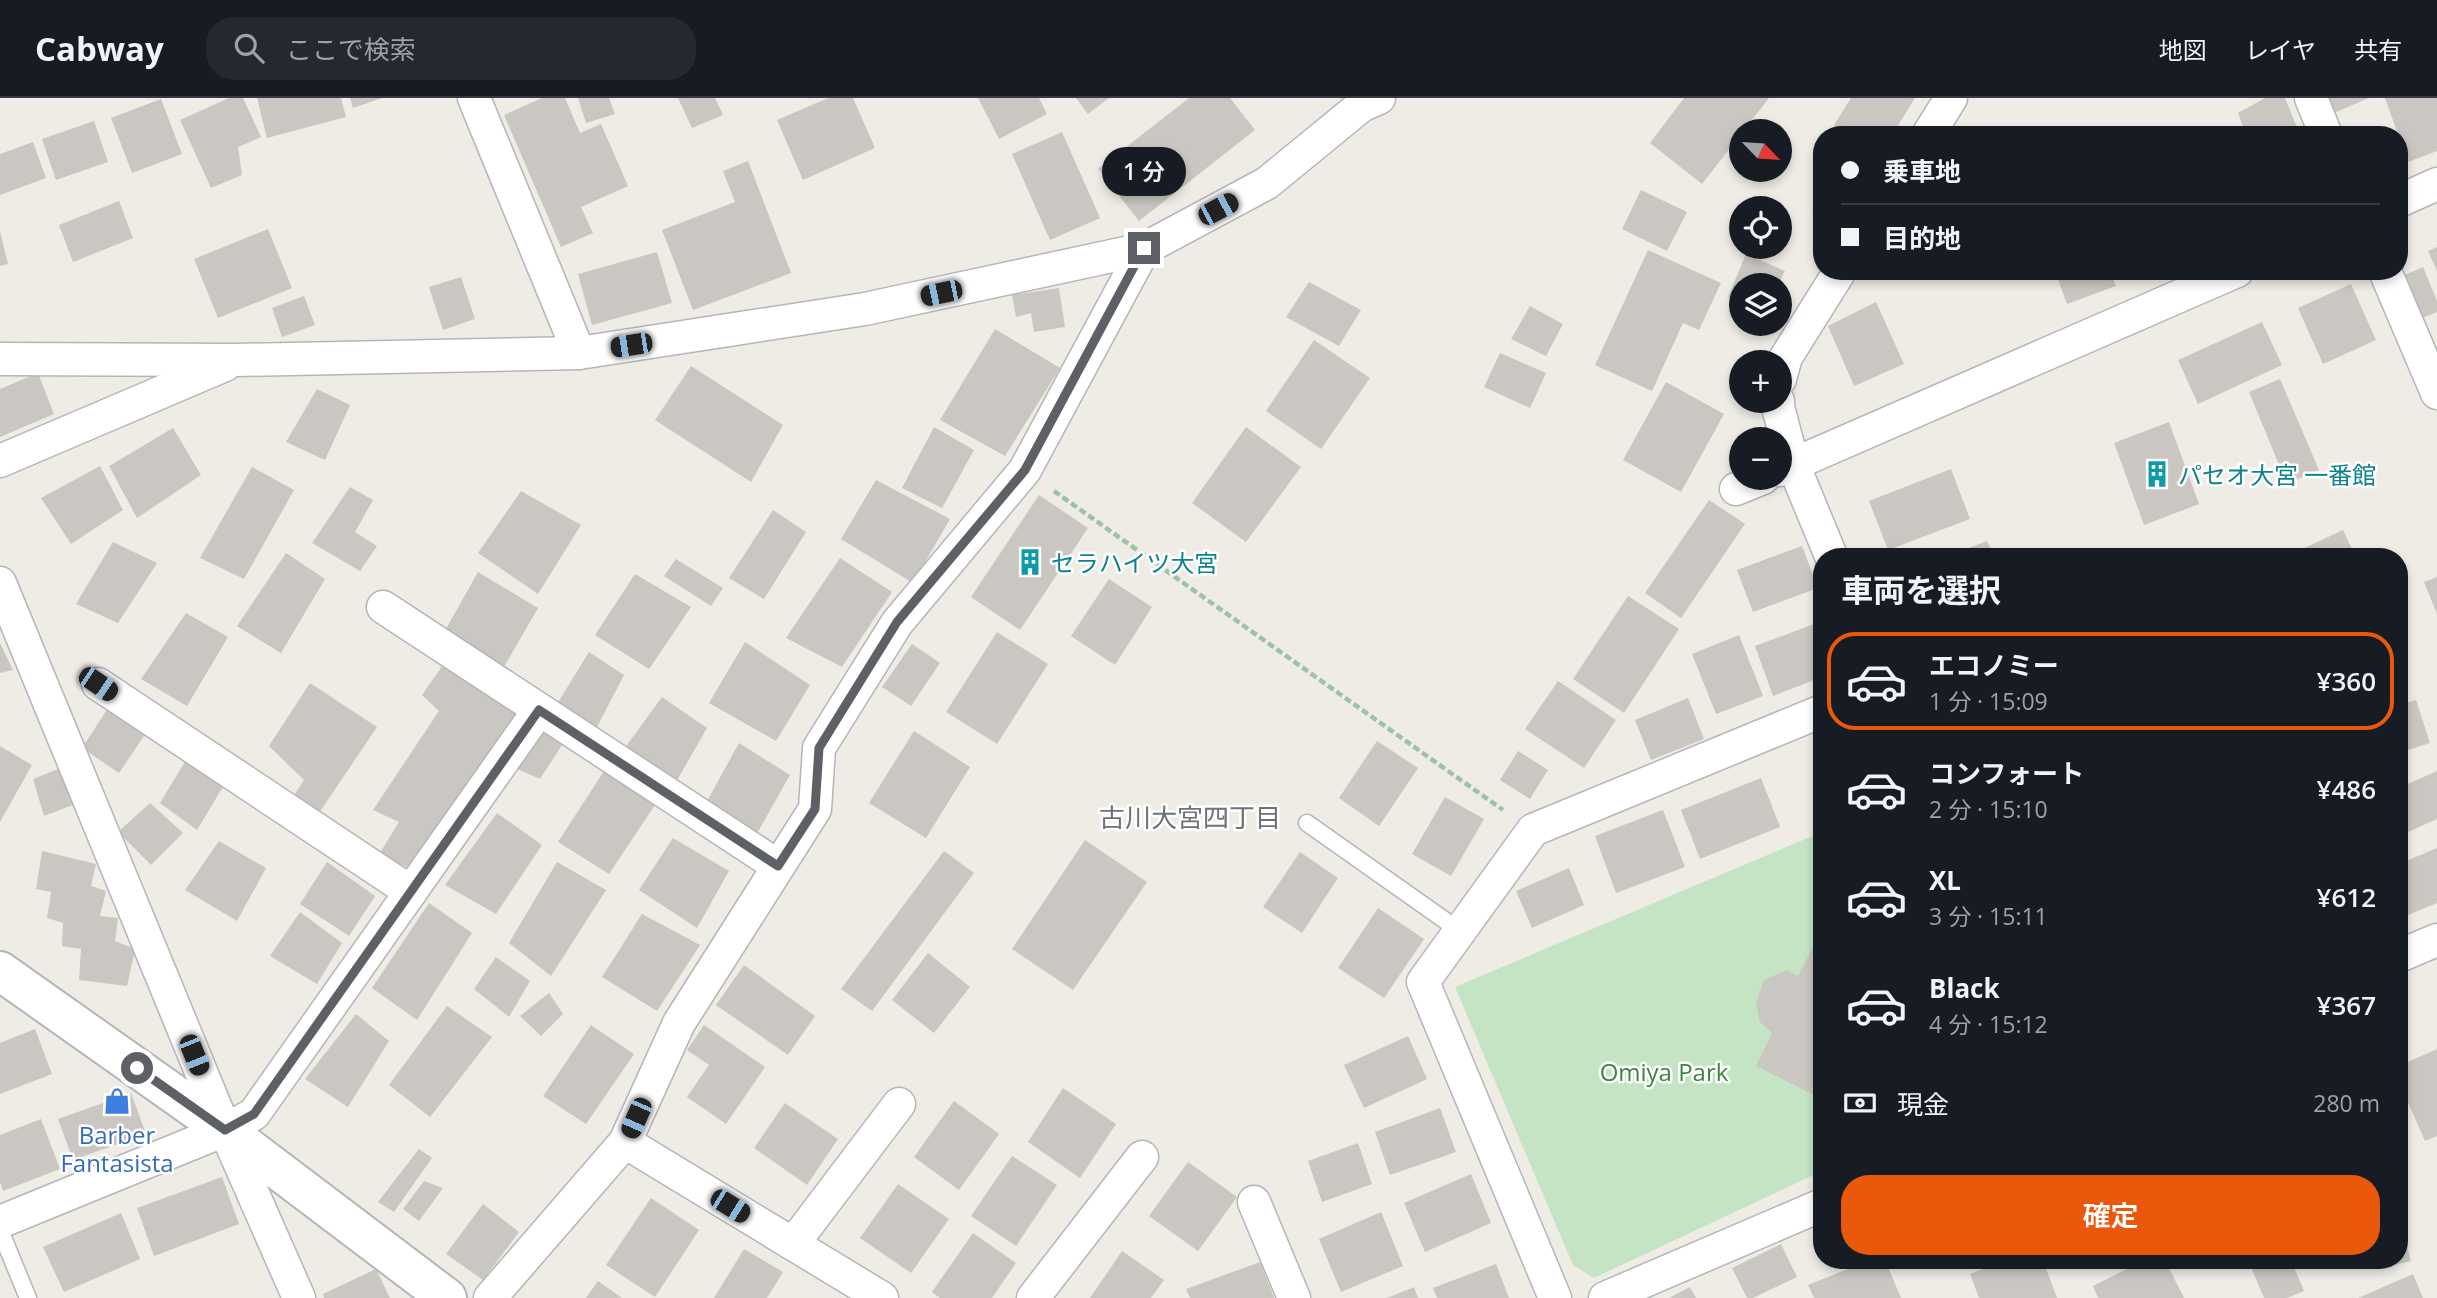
<!DOCTYPE html>
<html lang="ja">
<meta charset="utf-8">
<style>
body{margin:0;font-family:"Open Sans","Noto Sans JP",sans-serif;background:#242831;color:#f1f3f6;height:100vh;display:flex;flex-direction:column;font-size:26px;white-space:nowrap}
*{box-sizing:border-box;margin:0}
p{font-size:23px;color:#9ea1a6}
.icon{flex:none;width:38px;height:38px;fill:none;stroke:currentColor;stroke-width:2;stroke-linecap:round;stroke-linejoin:round}
.map{position:relative;flex:1;overflow:hidden}
.sheet{position:absolute;left:1813px;top:450px;width:595px;height:721px;display:flex;flex-direction:column;background:#171b24;border-radius:28px;box-shadow:0 4px 10px #0003}
.sheet>*{flex:none}
.hud{position:absolute;left:1813px;top:28px;width:595px;height:154px;border-radius:28px;box-shadow:0 4px 10px #0003;display:grid;align-content:center;height:154px;padding:0 28px;background:#171b24}
.needle{width:46px;rotate:115deg}
.fabs{position:absolute;left:1729px;top:21px;display:grid;gap:14px}
.fabs a{display:grid;place-items:center;width:63px;height:63px;border-radius:50%;background:#171b24;box-shadow:0 4px 10px #0003;font-size:35px}
.end{position:absolute;width:32px;height:32px;margin:-16px;border:9px solid #5d6165;background:#fff;box-shadow:0 0 0 4px #fff}
.from{border-radius:50%}
.bubble{position:absolute;height:49px;border-radius:24px;background:#171b24;box-shadow:0 4px 10px #0003;font-size:23px;font-weight:600;line-height:49px;text-align:center}
.car{position:absolute;width:21px;height:42px;margin:-21px -10px;border-radius:9px;box-shadow:0 0 5px 2px #0007;background:linear-gradient(#222 24%,#8ab4d8 0 40%,#222 0 76%,#8ab4d8 0 86%,#222 0)}
.hud b{display:flex;align-items:center;gap:24px;height:66px;font-size:26px}
.hud b+b{border-top:2px solid #363941}
.hud i{width:18px;height:18px;background:#f1f3f6}
ul{padding:0;list-style:none}
li{display:flex;align-items:center;gap:21px;height:98px;margin:0 14px 10px;padding:0 14px;border:4px solid transparent;border-radius:28px}
li div{flex:1}
li b{display:block;font-size:26px}
li em{font-style:normal;font-weight:600}
li.selected{border-color:#ea580c}
li>.icon{width:63px;height:63px;stroke-width:1.5}
h2{padding:0 28px;font-size:32px;line-height:84px}
.pay{display:flex;align-items:center;gap:18px;height:77px;padding:0 28px;font-size:26px}
.pay p{margin-inline-start:auto}
.primary-button{display:flex;gap:14px;margin-top:auto;padding:14px 28px}
.primary-button a{flex:1;height:80px;border-radius:28px;background:#ea580c;color:#fff;font-size:28px;font-weight:600;line-height:80px;text-align:center}
header{display:flex;align-items:center;gap:42px;box-sizing:border-box;height:98px;padding:0 35px;background:#171b24;border-bottom:2px solid #363941}
header strong{font-size:33px}
nav{display:flex;gap:38px;margin-inline-start:auto;font-size:24px}
.search{width:490px;height:63px;background:#242831;display:flex;align-items:center;gap:18px;box-sizing:border-box;padding:0 24px;border-radius:28px;color:#9ea1a6;font-size:26px}
.map>svg:first-child{display:block}
.green{fill:#c4e4c4}
.building{fill:#cac7c2}
.lines{fill:none;stroke-linecap:round;stroke-linejoin:round}
.service-casing{stroke:#b3b6b9;stroke-width:19}
.minor-casing{stroke:#b3b6b9;stroke-width:35}
.tertiary-casing{stroke:#b3b6b9;stroke-width:42}
.path{stroke:#9cc2a7;stroke-width:4.5;stroke-dasharray:7 3.5;stroke-linecap:butt}
.service{stroke:#fff;stroke-width:16}
.minor{stroke:#fff;stroke-width:32}
.tertiary{stroke:#fff;stroke-width:38}
.route{stroke:#5d6165;stroke-width:9}
.labels{text-anchor:middle;dominant-baseline:central;stroke-width:5;stroke-linejoin:round;paint-order:stroke}
.culture-label{font-size:24px;fill:#0d838f;stroke:#fff;text-anchor:start}
.park-label{font-size:24px;fill:#3c853e;stroke:#fff}
.shop-label{font-size:24px;fill:#366cbe;stroke:#fff}
.neighbourhood-label{font-size:26px;fill:#6e7277;stroke:#fff}
</style>
<header>
<strong>Cabway</strong>
<div class="search"><svg class="icon" aria-label="search" viewBox="0 0 24 24"><circle cx="10" cy="10" r="6"/><path d="M15 15l6 6"/></svg>ここで検索</div>
<nav><a>地図</a><a>レイヤ</a><a>共有</a></nav>
</header>
<div class="map">
<svg width="2437" height="1200" viewBox="0 0 2437 1200">
<rect width="100%" height="100%" fill="#eeece5"/>
<path class="green" d="M1822,734v339l-228,107 -21,-13 -118,-278z"/>
<g class="building">
<path d="M229,0h14l18,39 -23,10 4,28 -31,13 -31,-68z"/>
<path d="M257,0h84l5,19 -79,21z"/>
<path d="M350,0h32l-29,10z"/>
<path d="M542,0h23l15,35 21,-9 27,62 -47,21 12,26 -32,14 -57,-132z"/>
<path d="M578,0h31l6,16 -29,9z"/>
<path d="M678,0h37l8,17 -31,13z"/>
<path d="M828,0h25l22,50 -72,32 -26,-60z"/>
<path d="M978,0h61l8,16 -48,25z"/>
<path d="M1076,0h33l-21,16z"/>
<path d="M1189,0h41l25,32 -116,91 -41,-52z"/>
<path d="M1684,0h85l-67,86 -52,-41z"/>
<path d="M1851,0h64l-23,37h-43l-15,-10z"/>
<path d="M2265,0h20l15,37h-54l-8,-22z"/>
<path d="M2328,0h41l-35,15z"/>
<path d="M2385,0h52v53l-29,11z"/>
<path d="M161,1l21,55 -50,19 -21,-55z"/>
<path d="M94,23l14,41 -52,18 -14,-41z"/>
<path d="M1062,34l38,86 -50,22 -38,-86z"/>
<path d="M33,44l13,36 -46,17v-41z"/>
<path d="M748,63l43,112 -98,37 -31,-80 73,-28 -12,-31z"/>
<path d="M1641,92l46,22 -20,39 -45,-22z"/>
<path d="M1822,97v24l-10,-6z"/>
<path d="M119,103l14,37 -60,24 -14,-37z"/>
<path d="M268,131l24,59 -74,30 -24,-59z"/>
<path d="M0,133l8,33 -8,2z"/>
<path d="M2437,149v24l-9,-20z"/>
<path d="M1648,152l73,33 -22,47 -16,-7 -31,68 -57,-26z"/>
<path d="M657,154l15,51 -80,22 -14,-51z"/>
<path d="M1746,156l39,17 -7,14h-37v17l-13,-5z"/>
<path d="M2423,169l14,34v11l-19,8 -18,-43z"/>
<path d="M2055,173h55l6,15 -49,18z"/>
<path d="M461,179l14,42 -32,11 -14,-43z"/>
<path d="M1309,184l52,28 -22,36 -53,-29z"/>
<path d="M2351,186l25,56 -53,24 -25,-56z"/>
<path d="M1059,190l6,39 -31,5 -3,-19 -15,4 -4,-22z"/>
<path d="M304,198l11,29 -33,12 -10,-29z"/>
<path d="M1876,204l28,62 -50,22 -26,-60z"/>
<path d="M1530,208l33,18 -17,32 -35,-17z"/>
<path d="M2262,224l20,43 -84,39 -20,-44z"/>
<path d="M995,231l65,39 -55,88 -65,-36z"/>
<path d="M1314,242l56,38 -49,71 -55,-38z"/>
<path d="M1500,255l46,20 -16,35 -46,-21z"/>
<path d="M691,268l92,59 -32,57 -96,-62z"/>
<path d="M38,275l16,41 -54,23v-48z"/>
<path d="M2280,281l39,91 -32,14 -38,-92z"/>
<path d="M1666,284l58,32 -43,78 -58,-32z"/>
<path d="M317,291l33,16 -25,55 -39,-18z"/>
<path d="M2169,324l30,82 -55,21 -30,-82z"/>
<path d="M934,329l40,23 -32,58 -40,-20z"/>
<path d="M1246,329l55,40 -55,75 -54,-39z"/>
<path d="M173,330l28,47 -64,43 -28,-52z"/>
<path d="M100,368l23,44 -52,34 -30,-46z"/>
<path d="M252,369l42,23 -50,89 -44,-21z"/>
<path d="M1951,371l19,50 -82,31 -19,-49z"/>
<path d="M876,382l74,39 -37,64 -72,-44z"/>
<path d="M350,389l23,13 -18,32 22,14 -17,25 -48,-28z"/>
<path d="M521,393l60,34 -43,69 -60,-41z"/>
<path d="M1039,397l49,33 -68,102 -49,-33z"/>
<path d="M1709,402l36,24 -64,94 -36,-25z"/>
<path d="M773,412l33,22 -42,67 -35,-21z"/>
<path d="M2343,432l12,26h-68z"/>
<path d="M1987,443l7,15h-46z"/>
<path d="M113,444l44,21 -39,60 -42,-19z"/>
<path d="M1802,448l16,42 -65,24 -16,-42z"/>
<path d="M286,455l39,26 -44,74 -44,-27z"/>
<path d="M840,460l52,34 -50,75 -56,-29z"/>
<path d="M676,461l47,29 -12,18 -47,-30z"/>
<path d="M478,474l60,36 -34,59 -62,-31z"/>
<path d="M635,476l56,33 -42,62 -54,-34z"/>
<path d="M2437,479v37l-13,-32z"/>
<path d="M1109,481l43,28 -37,58 -44,-29z"/>
<path d="M1628,498l51,33 -55,84 -51,-34z"/>
<path d="M186,515l42,24 -41,69 -46,-27z"/>
<path d="M1822,523v56l-49,19 -18,-50z"/>
<path d="M997,534l51,32 -51,80 -51,-32z"/>
<path d="M1739,537l24,61 -47,18 -24,-60z"/>
<path d="M745,544l65,43 -34,56 -67,-38z"/>
<path d="M0,545l13,27 -13,3z"/>
<path d="M912,546l28,19 -29,43 -29,-19z"/>
<path d="M589,554l35,23 -27,52 -40,-23z"/>
<path d="M447,561l74,56 -111,153 -32,-12 21,-34 -26,-12 66,-99 -17,-16z"/>
<path d="M1558,583l58,39 -32,48 -59,-39z"/>
<path d="M310,585l67,44 -58,86 -26,-16 11,-17 -35,-34z"/>
<path d="M662,599l45,31 -31,54 -52,-33z"/>
<path d="M1688,600l16,41 -53,21 -16,-40z"/>
<path d="M2416,602l14,43 -31,10v-48z"/>
<path d="M108,610l38,25 -27,40 -37,-25z"/>
<path d="M543,632l21,12 -24,37 -23,-10z"/>
<path d="M914,633l56,36 -44,71 -57,-35z"/>
<path d="M1377,643l41,27 -39,58 -40,-28z"/>
<path d="M739,645l51,32 -34,60 -50,-32z"/>
<path d="M0,648l32,19 -32,57z"/>
<path d="M1518,653l30,19 -18,29 -30,-19z"/>
<path d="M186,662l38,25 -27,45 -37,-27z"/>
<path d="M58,671l15,36 -29,11 -11,-37z"/>
<path d="M604,673l51,34 -46,69 -51,-32z"/>
<path d="M2437,673v48l-38,17v-48z"/>
<path d="M1761,680l19,49 -80,32 -19,-49z"/>
<path d="M1445,699l39,22 -33,57 -39,-22z"/>
<path d="M150,705l33,30 -32,32 -33,-33z"/>
<path d="M1663,712l22,57 -69,26 -21,-57z"/>
<path d="M497,715l45,32 -46,69 -51,-29z"/>
<path d="M673,740l56,33 -32,57 -58,-38z"/>
<path d="M1085,742l62,42 -74,108 -61,-41z"/>
<path d="M219,743l47,27 -29,53 -52,-31z"/>
<path d="M2437,750v55l-31,13 -7,-15v-37z"/>
<path d="M42,753l54,13 -5,22 15,5 -6,25 18,2 -3,23 20,8 -8,37 -48,-6 2,-31 -19,-3 1,-23 -16,-5 4,-26 -15,-3z"/>
<path d="M944,753l30,22 -102,138 -31,-22z"/>
<path d="M1300,754l38,26 -36,55 -39,-26z"/>
<path d="M327,764l48,34 -26,40 -49,-32z"/>
<path d="M557,764l49,28 -55,86 -42,-33z"/>
<path d="M1569,770l15,37 -52,23 -16,-37z"/>
<path d="M429,805l43,30 -55,87 -45,-32z"/>
<path d="M1378,810l46,31 -40,59 -46,-30z"/>
<path d="M300,814l42,31 -25,41 -47,-28z"/>
<path d="M642,816l58,31 -43,66 -55,-34z"/>
<path d="M1819,837l3,1v163l-66,-33 16,-33 -12,-11 -4,-20 8,-22 23,-10 11,6z"/>
<path d="M928,855l42,34 -36,46 -42,-33z"/>
<path d="M496,859l34,24 -21,36 -35,-28z"/>
<path d="M744,867l71,51 -27,39 -72,-50z"/>
<path d="M549,895l14,21 -22,22 -21,-20z"/>
<path d="M447,908l45,31 -62,80 -41,-32z"/>
<path d="M356,916l33,27 -41,66 -43,-28z"/>
<path d="M591,927l43,29 -48,70 -43,-28z"/>
<path d="M704,927l61,42 -39,57 -39,-27 22,-32 -22,-15z"/>
<path d="M35,931l17,45 -52,20v-51z"/>
<path d="M1408,938l19,43 -63,29 -20,-43z"/>
<path d="M2437,951v87l-12,5 -26,-59v-16z"/>
<path d="M1063,990l53,36 -36,54 -52,-36z"/>
<path d="M131,995l15,41 -73,26 -15,-41z"/>
<path d="M954,1003l45,33 -40,56 -45,-33z"/>
<path d="M785,1005l53,36 -31,46 -53,-37z"/>
<path d="M1440,1010l16,44 -66,23 -15,-43z"/>
<path d="M41,1021l19,50 -57,22 -3,-9v-47z"/>
<path d="M1358,1045l14,41 -50,18 -14,-41z"/>
<path d="M419,1051l13,9 -38,54 -16,-10z"/>
<path d="M1012,1058l45,29 -41,61 -45,-30z"/>
<path d="M1188,1064l49,35 -39,54 -49,-35z"/>
<path d="M1471,1076l20,49 -66,29 -21,-49z"/>
<path d="M222,1079l17,47 -85,32 -17,-48z"/>
<path d="M424,1083l19,7 -24,33 -16,-12z"/>
<path d="M898,1086l51,35 -38,54 -51,-35z"/>
<path d="M651,1100l48,32 -44,67 -49,-32z"/>
<path d="M483,1106l36,28 -36,48 -37,-26z"/>
<path d="M1381,1114l22,54 -62,26 -22,-53z"/>
<path d="M121,1115l19,46 -76,33 -21,-45z"/>
<path d="M2403,1130l8,33 -30,7 -2,-8h20v-31z"/>
<path d="M973,1135l43,30 -24,35h-52l-8,-6z"/>
<path d="M1781,1146l16,33 -44,21h-6l-15,-30z"/>
<path d="M744,1151l39,23 -16,26h-53z"/>
<path d="M1122,1153l42,29 -13,18h-61z"/>
<path d="M1870,1162h15l16,38h-87l-6,-13z"/>
<path d="M2006,1162h37l14,38h-78l-9,-24z"/>
<path d="M2145,1162h20l19,38h-86l-5,-12z"/>
<path d="M2248,1162h43l13,31 -17,7h-23z"/>
<path d="M1260,1164l14,36h-84l-4,-9z"/>
<path d="M1496,1166l13,34h-72l-4,-10z"/>
<path d="M376,1171l14,29h-66l-1,-4z"/>
<path d="M2413,1176l10,24h-65z"/>
<path d="M598,1183l24,17h-36z"/>
<path d="M1414,1189l4,11h-31z"/>
<path d="M1690,1189l6,11h-27z"/>
</g>
<g class="lines">
<defs>
<g id="service">
<path d="M1307,725l153,108"/>
<path d="M0,1132l28,68"/>
</g>
<g id="minor">
<path d="M474,0l105,255"/>
<path d="M2311,0l15,37"/>
<path d="M1928,37l23,-37"/>
<path d="M2399,103l38,-17"/>
<path d="M2385,173l52,122"/>
<path d="M0,261l236,1 343,-7 286,-44 279,-60 123,-66 94,-77 18,-8"/>
<path d="M1780,281l6,-22 54,-86"/>
<path d="M1778,303v6l15,57 38,92"/>
<path d="M0,363l225,-96"/>
<path d="M1780,372l457,-199"/>
<path d="M1736,391l27,-11"/>
<path d="M0,485l225,547 74,168"/>
<path d="M383,509l395,259"/>
<path d="M98,586l313,208"/>
<path d="M2399,858l38,-16"/>
<path d="M625,1044l257,156"/>
<path d="M1254,1104l40,96"/>
<path d="M0,1124l225,-92 29,-16 285,-404"/>
<path d="M793,1146l106,-140"/>
<path d="M490,1200l135,-156 54,-119 136,-214 4,-61 78,-125 128,-153 119,-221"/>
<path d="M1033,1200l109,-141"/>
<path d="M1555,1200l-132,-316 110,-152 289,-119"/>
<path d="M1605,1200l217,-93"/>
</g>
<path id="tertiary" d="M0,873l225,159 222,168"/>
</defs>
<use href="#service" class="service-casing"/>
<use href="#minor" class="minor-casing"/>
<use href="#tertiary" class="tertiary-casing"/>
<path class="path" d="M1054,393l449,319"/>
<use href="#service" class="service"/>
<use href="#minor" class="minor"/>
<use href="#tertiary" class="tertiary"/>
</g>
<g class="lines">
<path class="route" d="M137,970l88,62 29,-16 285,-404 239,156 37,-57 4,-61 78,-126 128,-152 119,-222"/>
</g>
<defs>
<symbol id="building-bare" viewBox="-9 -9 18 18"><path d="M-4-6H4V6H1V3H-1V6H-4ZM-2.5-4.3h1.7v1.8h-1.7ZM.8-4.3h1.7v1.8H.8ZM-2.5-1h1.7V.8h-1.7ZM.8-1h1.7V.8H.8Z" fill="#0f9aa8" stroke="#fff" stroke-width="2.5" paint-order="stroke"/></symbol>
<symbol id="shop-bare" viewBox="-9 -9 18 18"><path d="M-5-2.5h2.3a2.7 3.5 0 0 1 5.4 0H5L5.5 6h-11ZM-1.5-2.5h3a1.5 2.3 0 0 0-3 0Z" fill="#3f7fe0" stroke="#fff" stroke-width="2.5" paint-order="stroke"/></symbol>
</defs>
<g fill-rule="evenodd">
<use href="#building-bare" x="2138" y="357" width="38" height="38"/>
<use href="#building-bare" x="1011" y="445" width="38" height="38"/>
<use href="#shop-bare" x="98" y="984" width="38" height="38"/>
</g>
<g class="labels">
<g class="culture-label">
<text x="2178" y="376">パセオ大宮 一番館</text>
<text x="1051" y="464">セラハイツ大宮</text>
</g>
<g class="park-label">
<text x="1664" y="973">Omiya Park</text>
</g>
<g class="shop-label">
<text x="117" y="1036">Barber<tspan x="117" dy="28">Fantasista</tspan></text>
</g>
<g class="neighbourhood-label">
<text x="1190" y="719">古川大宮四丁目</text>
</g>
</g>
</svg>
<div class="fabs">
<a><svg class="needle" viewBox="-14 -14 28 28"><path d="M0-13l5 13h-10z" fill="#e53935"/><path d="M0 13l5-13h-10z" fill="#9ea1a6"/></svg></a>
<a><svg class="icon" aria-label="locate" viewBox="0 0 24 24"><circle cx="12" cy="12" r="6"/><path d="M12 2v4M12 18v4M2 12h4M18 12h4"/></svg></a>
<a><svg class="icon" aria-label="layers" viewBox="0 0 24 24"><path d="M12 4l9 5-9 5-9-5zM3 14l9 5 9-5"/></svg></a>
<a>+</a>
<a>−</a>
</div>
<i class="end from" style="left:137px;top:970px"></i>
<i class="end" style="left:1144px;top:150px"></i>
<div class="bubble" style="left:1102px;top:49px;width:84px">1 分</div>
<i class="car" style="left:1218px;top:111px;rotate:62deg"></i>
<i class="car" style="left:941px;top:195px;rotate:258deg"></i>
<i class="car" style="left:631px;top:247px;rotate:261deg"></i>
<i class="car" style="left:98px;top:586px;rotate:124deg"></i>
<i class="car" style="left:194px;top:957px;rotate:158deg"></i>
<i class="car" style="left:636px;top:1020px;rotate:204deg"></i>
<i class="car" style="left:730px;top:1108px;rotate:122deg"></i>
<div class="hud">
<b><i class="from"></i>乗車地</b>
<b><i></i>目的地</b>
</div>
<section class="sheet">
<h2>車両を選択</h2>
<ul>
<li class="selected"><svg class="icon" aria-label="car" viewBox="0 0 24 24"><path d="M5 17H2v-5l4-1 3-4h7l3 4 3 1v5h-3M9 17h6M6 11h13"/><circle cx="7" cy="17" r="2"/><circle cx="17" cy="17" r="2"/></svg><div><b>エコノミー</b><p>1 分 · 15:09</p></div><em>¥360</em></li>
<li><svg class="icon" aria-label="car" viewBox="0 0 24 24"><path d="M5 17H2v-5l4-1 3-4h7l3 4 3 1v5h-3M9 17h6M6 11h13"/><circle cx="7" cy="17" r="2"/><circle cx="17" cy="17" r="2"/></svg><div><b>コンフォート</b><p>2 分 · 15:10</p></div><em>¥486</em></li>
<li><svg class="icon" aria-label="car" viewBox="0 0 24 24"><path d="M5 17H2v-5l4-1 3-4h7l3 4 3 1v5h-3M9 17h6M6 11h13"/><circle cx="7" cy="17" r="2"/><circle cx="17" cy="17" r="2"/></svg><div><b>XL</b><p>3 分 · 15:11</p></div><em>¥612</em></li>
<li><svg class="icon" aria-label="car" viewBox="0 0 24 24"><path d="M5 17H2v-5l4-1 3-4h7l3 4 3 1v5h-3M9 17h6M6 11h13"/><circle cx="7" cy="17" r="2"/><circle cx="17" cy="17" r="2"/></svg><div><b>Black</b><p>4 分 · 15:12</p></div><em>¥367</em></li>
</ul>
<div class="pay"><svg class="icon" aria-label="cash" viewBox="0 0 24 24"><path d="M3 7h18v10H3z"/><circle cx="12" cy="12" r="2"/></svg>現金<p>280 m</p></div>
<div class="primary-button"><a>確定</a></div>
</section>
</div>
